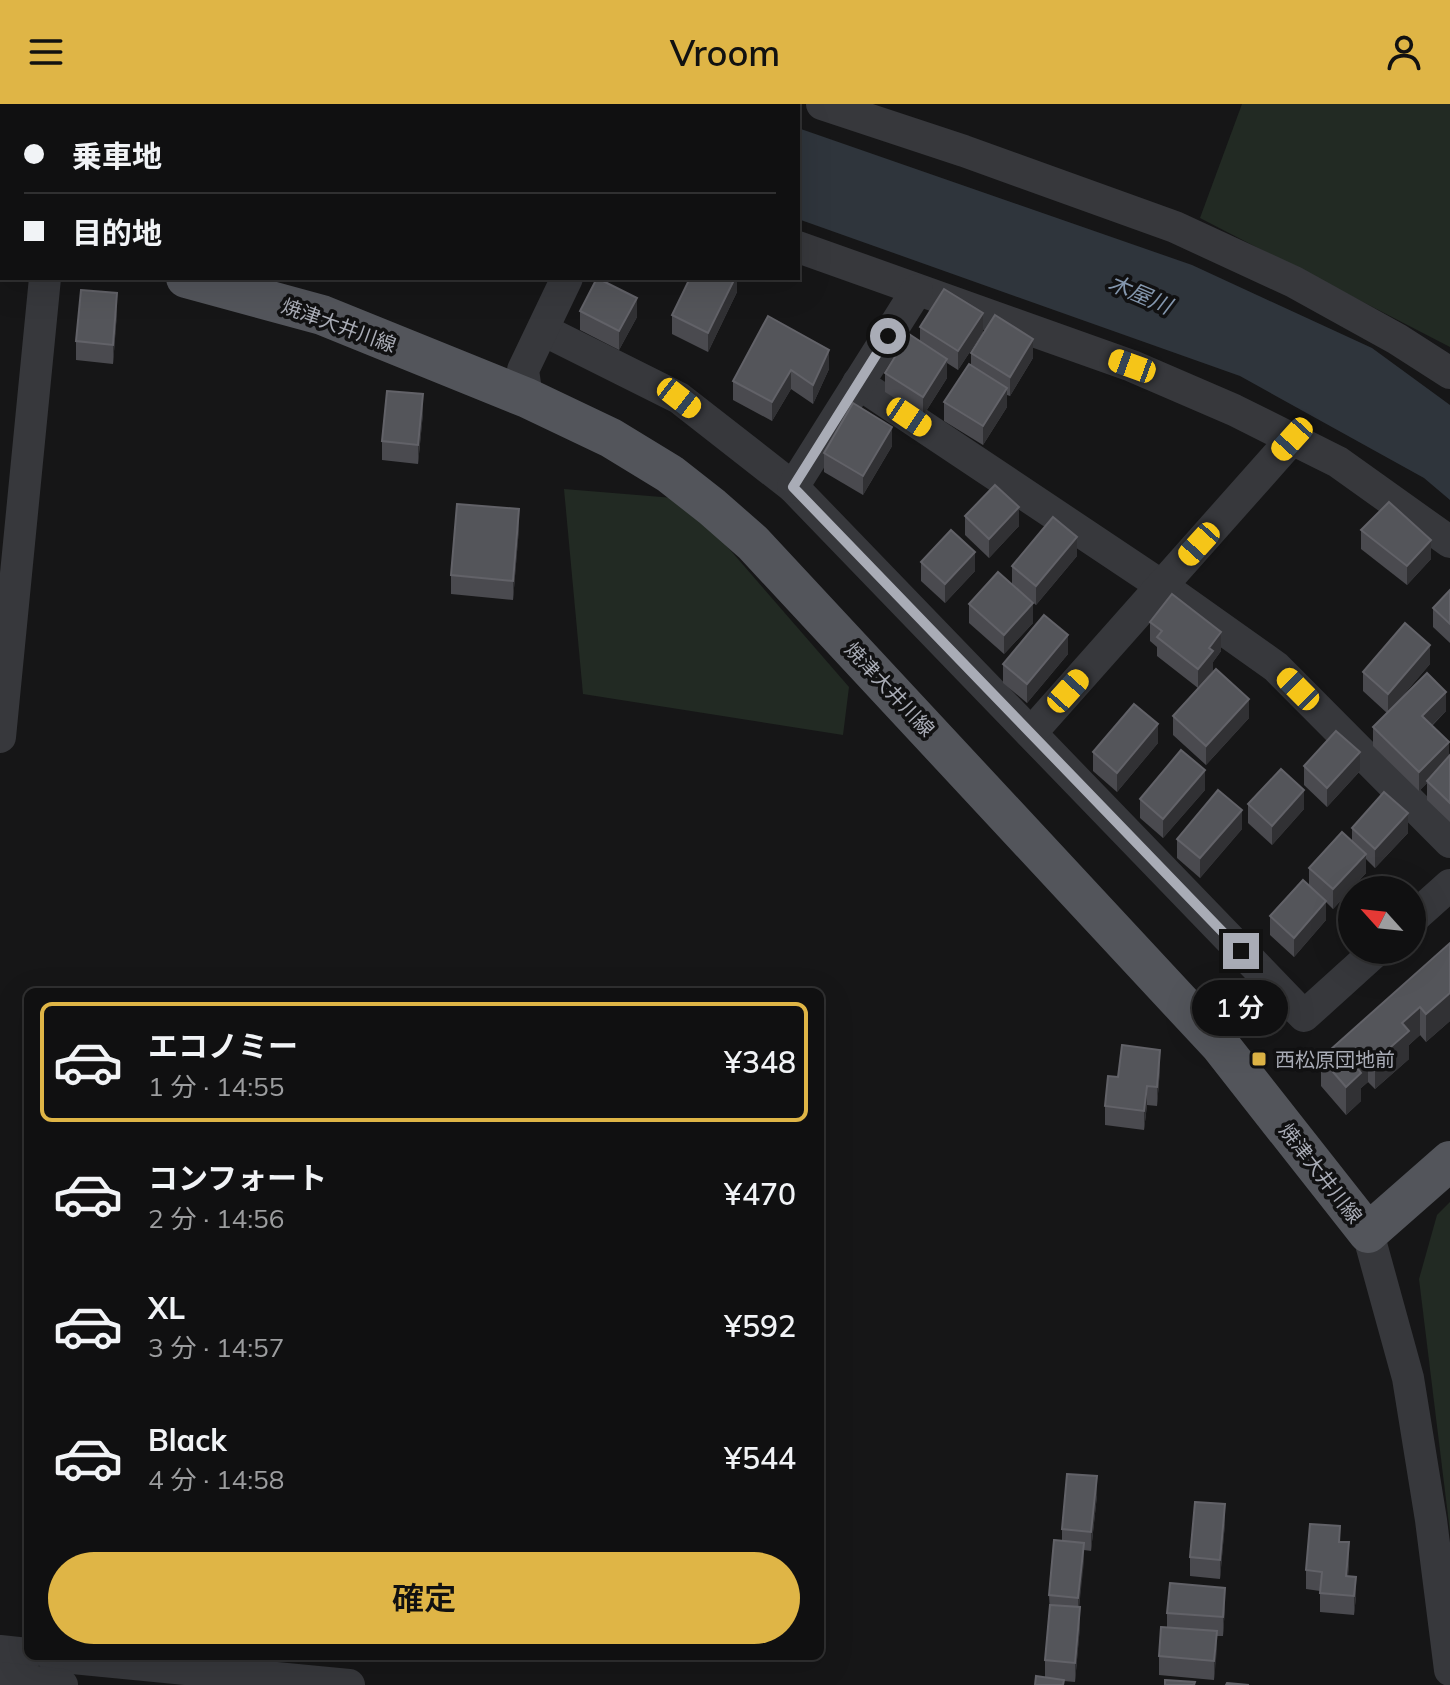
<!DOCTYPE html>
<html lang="ja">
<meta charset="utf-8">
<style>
body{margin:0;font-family:Mulish,"Noto Sans JP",sans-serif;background:#19191a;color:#f1f3f6;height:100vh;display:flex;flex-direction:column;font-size:30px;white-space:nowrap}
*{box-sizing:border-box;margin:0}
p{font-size:26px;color:#9c9d9f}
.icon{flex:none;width:44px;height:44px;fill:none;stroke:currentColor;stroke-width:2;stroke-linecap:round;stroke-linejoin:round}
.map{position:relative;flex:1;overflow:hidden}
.panel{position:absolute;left:24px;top:884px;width:800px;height:672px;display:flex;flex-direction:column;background:#101011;border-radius:12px;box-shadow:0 8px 32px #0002,0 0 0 2px #303031}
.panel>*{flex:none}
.hud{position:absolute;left:0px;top:0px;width:800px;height:176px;box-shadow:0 8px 32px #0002,0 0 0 2px #303031;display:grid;align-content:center;height:176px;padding:0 24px;background:#101011}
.needle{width:52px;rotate:297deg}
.fabs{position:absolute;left:1338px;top:772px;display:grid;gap:16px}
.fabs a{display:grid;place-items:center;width:88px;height:88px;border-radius:50%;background:#101011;box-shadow:0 8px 32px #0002,0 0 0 2px #303031;font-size:40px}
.end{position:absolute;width:36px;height:36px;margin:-18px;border:10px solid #a9acb6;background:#111;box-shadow:0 0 0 4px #111}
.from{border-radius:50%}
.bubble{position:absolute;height:56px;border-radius:28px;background:#101011;box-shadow:0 8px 32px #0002,0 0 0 2px #303031;font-size:26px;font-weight:600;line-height:56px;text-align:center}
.car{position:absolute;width:24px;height:48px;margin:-24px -12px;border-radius:10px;box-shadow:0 0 6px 2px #0007;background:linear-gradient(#f5c518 24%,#345 0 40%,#f5c518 0 76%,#345 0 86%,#f5c518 0)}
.hud b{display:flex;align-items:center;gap:28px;height:76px;font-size:30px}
.hud b+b{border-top:2px solid #303031}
.hud i{width:20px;height:20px;background:#f1f3f6}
ul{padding:14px 0 0;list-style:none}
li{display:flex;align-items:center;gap:24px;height:120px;margin:0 16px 12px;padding:0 8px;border:4px solid transparent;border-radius:12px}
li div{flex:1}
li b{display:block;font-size:30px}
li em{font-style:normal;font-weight:600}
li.on{border-color:#dfb546}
li>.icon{width:72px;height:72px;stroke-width:1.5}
.cta{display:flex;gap:16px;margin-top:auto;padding:16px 24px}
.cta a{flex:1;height:92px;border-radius:48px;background:#dfb546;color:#111;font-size:32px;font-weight:600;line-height:92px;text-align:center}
header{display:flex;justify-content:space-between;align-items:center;height:104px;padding:0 24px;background:#dfb546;color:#111;font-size:36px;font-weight:600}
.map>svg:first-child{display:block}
.green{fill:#222a23}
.water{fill:#2f353c}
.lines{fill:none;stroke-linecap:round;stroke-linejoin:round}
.minor{stroke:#37383c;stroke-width:32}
.major{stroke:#53555b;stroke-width:40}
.wall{fill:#4a4a4f}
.shaded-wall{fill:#313134}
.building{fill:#54555a;stroke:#626268;stroke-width:2}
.route{stroke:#a9acb6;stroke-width:10}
.poi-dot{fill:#dfb546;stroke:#111112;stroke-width:3}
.labels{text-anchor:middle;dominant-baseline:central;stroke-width:7;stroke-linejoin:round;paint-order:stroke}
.street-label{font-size:20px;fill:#a9acb6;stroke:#111112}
.poi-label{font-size:20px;fill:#a9acb6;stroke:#111112;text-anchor:start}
.water-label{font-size:22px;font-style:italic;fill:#8497ae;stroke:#111112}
</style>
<header><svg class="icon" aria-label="menu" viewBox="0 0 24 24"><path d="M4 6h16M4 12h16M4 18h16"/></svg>Vroom<svg class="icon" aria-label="person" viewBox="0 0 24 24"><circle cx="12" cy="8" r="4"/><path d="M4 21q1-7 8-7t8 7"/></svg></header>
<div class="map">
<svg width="1450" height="1581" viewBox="0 0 1450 1581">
<rect width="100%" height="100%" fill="#161617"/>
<g class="green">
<path d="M1242,0h208v243l-250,-129z"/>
<path d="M564,385l122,10 163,188 -6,48 -260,-41z"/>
<path d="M1450,1098v330l-31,-253 18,-64z"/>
</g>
<path class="water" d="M798,24l394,137 180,83 78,57v95l-26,-22 -184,-102 -442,-157z"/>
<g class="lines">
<g class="minor">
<path d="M389,0l5,2"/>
<path d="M822,0l142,47 211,76 119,55 103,57 53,34"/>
<path d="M91,2l1,-2"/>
<path d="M638,2l1,-2"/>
<path d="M798,143l334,119 102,44 104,52 112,80"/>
<path d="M543,226l136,68 114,89 511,529 73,-66"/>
<path d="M858,279l304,203 114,81 174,175"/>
<path d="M527,294l-4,-28 44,-92"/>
<path d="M793,383l124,-197"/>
<path d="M1031,629l261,-294"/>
<path d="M0,633l45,-459"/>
<path d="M1412,815l38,-34"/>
<path d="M1368,1129l40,145 23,142 19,150"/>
<path d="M0,1547l28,3"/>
<path d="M52,1552l297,29"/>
<path d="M0,1574l62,7"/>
</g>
<g class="major">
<path d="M0,134h2"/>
<path d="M186,174l136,37 205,83 84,40 59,36 42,33 41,36 467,502 148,188 82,-72"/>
</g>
</g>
<g class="wall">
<path d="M208,0h108l-1,2h-108z"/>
<path d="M737,174v14l-29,60 -36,-18v-19z"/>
<path d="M580,207l57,6 -18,33 -39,-20z"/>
<path d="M117,209l-4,51 -37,-4v-19z"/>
<path d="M768,212l61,53 -16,35 -22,-15 -19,32 -39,-21v-19z"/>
<path d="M920,223l63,5 -25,38 -11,-7v15l-24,38 -38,-24v-19l35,-31z"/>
<path d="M971,249l62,5 -23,38 -3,-1v12l-24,38 -39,-24v-19l27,-37z"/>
<path d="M423,309l-5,51 -36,-4v-19z"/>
<path d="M892,342l-29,49 -39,-23v-19z"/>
<path d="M965,412l54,10 -30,32 -24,-23z"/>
<path d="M519,424l-6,72 -62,-6v-19z"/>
<path d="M1361,426l70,29 -24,26 -46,-36z"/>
<path d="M1077,452l-41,49 -24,-20v-19z"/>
<path d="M921,458l54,9 -30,32 -24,-22z"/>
<path d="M1450,486v53l-17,-16v-19z"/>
<path d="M969,500l64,19 -29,31 -35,-31z"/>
<path d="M1150,518l71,29 -8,11v8l-13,17 49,31 -43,47 -33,-30v-19l25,-28 -41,-32v-9l-7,-6z"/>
<path d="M1068,550l-41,49 -24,-20v-19z"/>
<path d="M1430,560l-37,43 53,4 -14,15 17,31 1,-2v67l-23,-22v-17l-8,8 -46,-45v-19l14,-14 -24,-22v-19z"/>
<path d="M1158,639l-41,49 -24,-21v-19z"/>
<path d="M1304,662l56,5 -33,36 -23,-22z"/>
<path d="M1205,686l-42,48 -23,-20v-19z"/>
<path d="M1248,700l56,5 -32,36 -24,-22z"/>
<path d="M1352,724l56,5 -33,35 -9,-9v14l-33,36 -7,-7v18l-32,37 -24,-22v-19l39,-30v-18l43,-27z"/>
<path d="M1242,725l-42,49 -23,-20v-19z"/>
<path d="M1450,839v78l-24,21 -6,-7 -11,10v14l-34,30 -7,-7 -7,6v13l-15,14 -25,-29v-28z"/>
<path d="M1160,965l-3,37 -10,-1 -3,25 -39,-5v-19z"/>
<path d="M1097,1391l-6,56 -7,-1 -5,57 1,19 -5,56 -11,-1v4l-19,-8v-17l5,-45 -1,-20 13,-54v-12z"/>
<path d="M1225,1419l-5,56 -30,-3v-19z"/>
<path d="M1340,1438l9,20 -1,15 8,19 -2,19 -34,-3v-21l-14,-2v-19z"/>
<path d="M1225,1503l-2,29h-6l-3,44 -55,-5v-19l8,-29v-14z"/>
</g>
<g class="shaded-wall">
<path d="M735,174h2v14l-29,60v-19z"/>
<path d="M117,189v20l-4,51v-19z"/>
<path d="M637,194v19l-18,33v-19z"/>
<path d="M983,209v19l-25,38v-19z"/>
<path d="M1033,235v19l-23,38v-19z"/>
<path d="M829,246v19l-16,35v-19z"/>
<path d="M947,255v19l-24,38v-19z"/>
<path d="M791,266v19l-19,32v-19z"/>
<path d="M1007,284v19l-24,38v-19z"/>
<path d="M423,290v19l-5,51v-19z"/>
<path d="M892,323v19l-29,49v-19z"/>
<path d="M1019,403v19l-30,32v-19z"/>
<path d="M519,405v19l-6,72v-19z"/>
<path d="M1077,433v19l-41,49v-19z"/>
<path d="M1431,436v19l-24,26v-19z"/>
<path d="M975,448v19l-30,32v-19z"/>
<path d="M1033,499v20l-29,31v-19z"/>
<path d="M1221,528v19l-8,11v8l-15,18v-19l11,-21z"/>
<path d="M1068,531v19l-41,49v-19z"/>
<path d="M1430,541v19l-42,49v-19z"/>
<path d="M1446,588v19l-24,24v-19z"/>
<path d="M1249,595v19l-43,47v-19z"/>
<path d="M1158,620v19l-41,49v-19z"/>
<path d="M1449,638v19l-30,30v-19z"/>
<path d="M1360,648v19l-33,36v-19z"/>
<path d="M1205,666v20l-42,48v-19z"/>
<path d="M1304,686v19l-32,36v-19z"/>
<path d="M1242,706v19l-42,49v-20z"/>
<path d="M1408,709v20l-33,35v-19z"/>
<path d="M1366,750v19l-33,36v-20z"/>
<path d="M1326,797v19l-32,37v-19z"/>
<path d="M1450,889v28l-24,21v-28z"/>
<path d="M1420,903v28l-11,10v14l-34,30v-28l27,-38z"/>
<path d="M1160,946v19l-3,37v-19z"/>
<path d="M1368,950v28l-7,6v13l-15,14v-28l9,-22z"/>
<path d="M1147,982v19l-3,25v-19z"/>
<path d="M1097,1372v19l-6,56v-19z"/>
<path d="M1225,1400v19l-5,56v-19z"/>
<path d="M1349,1438v20l-3,34v-20z"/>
<path d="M1084,1439v19l-6,55v-19z"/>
<path d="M1356,1473v19l-2,19v-19z"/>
<path d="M1225,1484v19l-2,29v-19z"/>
<path d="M1080,1503v19l-5,56v-19z"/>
<path d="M1217,1527v19l-3,30v-19z"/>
</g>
<g class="building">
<path d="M132,0h41v2h-35z"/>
<path d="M208,0h69l3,1 -73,1z"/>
<path d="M597,174l40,20 -18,33 -39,-20z"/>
<path d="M690,174h45l-27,55 -36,-18z"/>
<path d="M944,185l39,24 -25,38 -38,-24z"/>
<path d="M81,186l36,3 -4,52 -37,-4z"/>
<path d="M995,211l38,24 -23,38 -39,-24z"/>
<path d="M768,212l61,34 -16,35 -22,-15 -19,32 -39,-21z"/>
<path d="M909,230l38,25 -24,38 -38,-24z"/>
<path d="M969,260l38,24 -24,38 -39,-24z"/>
<path d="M387,287l36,3 -5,51 -36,-4z"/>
<path d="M853,299l39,24 -29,49 -39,-23z"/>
<path d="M995,381l24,22 -30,32 -24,-23z"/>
<path d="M1389,398l42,38 -24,26 -46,-36z"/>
<path d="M457,400l62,5 -6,72 -62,-6z"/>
<path d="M1053,413l24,20 -41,49 -24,-20z"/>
<path d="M951,426l24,22 -30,32 -24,-22z"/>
<path d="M998,468l35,31 -29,32 -35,-31z"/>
<path d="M1450,486v34l-17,-16z"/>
<path d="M1172,490l49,38 -12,16 4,3 -15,18 -41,-32 5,-6 -12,-9z"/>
<path d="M1044,511l24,20 -41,49 -24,-20z"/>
<path d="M1405,519l25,22 -42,49 -25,-22z"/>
<path d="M1216,565l33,30 -43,47 -33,-30z"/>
<path d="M1427,569l19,19 -24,24 27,26 -30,30 -46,-45z"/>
<path d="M1134,600l24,20 -41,49 -24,-21z"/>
<path d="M1336,627l24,21 -33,36 -23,-22z"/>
<path d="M1181,646l24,20 -42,49 -23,-20z"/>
<path d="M1450,651v48l-23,-22z"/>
<path d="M1281,665l23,21 -32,36 -24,-22z"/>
<path d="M1218,686l24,20 -42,48 -23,-19z"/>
<path d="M1384,688l24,21 -33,36 -23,-21z"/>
<path d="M1342,728l24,22 -33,35 -24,-21z"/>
<path d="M1303,776l23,21 -32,37 -24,-22z"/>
<path d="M1450,839v50l-24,21 -6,-7 -18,16 7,8 -34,30 -7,-7 -13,11 6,8 -15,14 -25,-29z"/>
<path d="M1122,941l38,5 -3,37 -10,-1 -3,25 -39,-5 3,-30 10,1z"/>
<path d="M1067,1370l30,2 -6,56 -29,-3z"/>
<path d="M1195,1398l30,2 -5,56 -30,-3z"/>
<path d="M1310,1420l30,2 -1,16h10l-3,34 10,1 -2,19 -34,-3 2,-21 -16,-2z"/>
<path d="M1054,1436l30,3 -6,55 -29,-3z"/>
<path d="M1170,1479l55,5 -2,29 -56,-4z"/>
<path d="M1050,1501l30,2 -5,56 -30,-3z"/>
<path d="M1161,1523l56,4 -3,30 -55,-5z"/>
<path d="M1036,1572l28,4 -1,5h-28z"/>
<path d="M1165,1576l30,2 -1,3h-29z"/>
<path d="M1227,1579l22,2h-23z"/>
</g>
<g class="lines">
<path class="route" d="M888,232l-95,151 448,464"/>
</g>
<rect class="poi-dot" x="1251" y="947" width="16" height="16" rx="4"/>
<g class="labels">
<g class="street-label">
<text transform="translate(339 221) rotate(20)">焼津大井川線</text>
<text transform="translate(890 585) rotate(47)">焼津大井川線</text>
<text transform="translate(1321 1069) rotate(52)">焼津大井川線</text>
</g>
<g class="poi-label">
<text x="1275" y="955">西松原団地前</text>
</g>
<g class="water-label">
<text transform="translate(1140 190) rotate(23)">木屋川</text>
</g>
</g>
</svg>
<div class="fabs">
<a><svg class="needle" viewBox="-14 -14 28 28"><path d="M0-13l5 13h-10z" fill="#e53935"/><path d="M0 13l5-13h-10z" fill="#9c9d9f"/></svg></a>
</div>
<i class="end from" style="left:888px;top:232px"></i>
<i class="end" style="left:1241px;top:847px"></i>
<div class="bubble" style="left:1192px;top:876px;width:96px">1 分</div>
<i class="car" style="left:1132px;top:262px;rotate:290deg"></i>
<i class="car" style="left:679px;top:294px;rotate:128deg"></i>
<i class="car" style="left:909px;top:313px;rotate:124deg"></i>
<i class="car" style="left:1292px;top:335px;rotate:222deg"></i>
<i class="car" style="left:1199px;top:440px;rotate:222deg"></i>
<i class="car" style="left:1298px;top:585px;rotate:315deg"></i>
<i class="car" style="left:1068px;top:587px;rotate:42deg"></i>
<div class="hud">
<b><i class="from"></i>乗車地</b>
<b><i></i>目的地</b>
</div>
<section class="panel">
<ul>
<li class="on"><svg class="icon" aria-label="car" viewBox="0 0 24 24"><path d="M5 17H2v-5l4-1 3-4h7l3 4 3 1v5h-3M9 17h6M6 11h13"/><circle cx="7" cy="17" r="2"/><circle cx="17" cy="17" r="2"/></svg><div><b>エコノミー</b><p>1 分 · 14:55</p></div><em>¥348</em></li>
<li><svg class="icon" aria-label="car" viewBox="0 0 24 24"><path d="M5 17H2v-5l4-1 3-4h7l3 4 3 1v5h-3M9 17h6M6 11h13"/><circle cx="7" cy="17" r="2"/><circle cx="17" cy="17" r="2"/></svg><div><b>コンフォート</b><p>2 分 · 14:56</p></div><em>¥470</em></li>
<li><svg class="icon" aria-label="car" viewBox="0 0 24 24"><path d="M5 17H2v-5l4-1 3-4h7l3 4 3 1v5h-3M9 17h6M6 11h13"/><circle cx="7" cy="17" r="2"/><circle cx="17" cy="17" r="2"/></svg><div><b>XL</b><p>3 分 · 14:57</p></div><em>¥592</em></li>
<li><svg class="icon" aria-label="car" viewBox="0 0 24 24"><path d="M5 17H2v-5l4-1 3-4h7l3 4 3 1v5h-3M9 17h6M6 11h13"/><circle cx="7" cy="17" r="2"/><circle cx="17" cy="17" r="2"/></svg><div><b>Black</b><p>4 分 · 14:58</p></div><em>¥544</em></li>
</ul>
<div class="cta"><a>確定</a></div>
</section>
</div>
